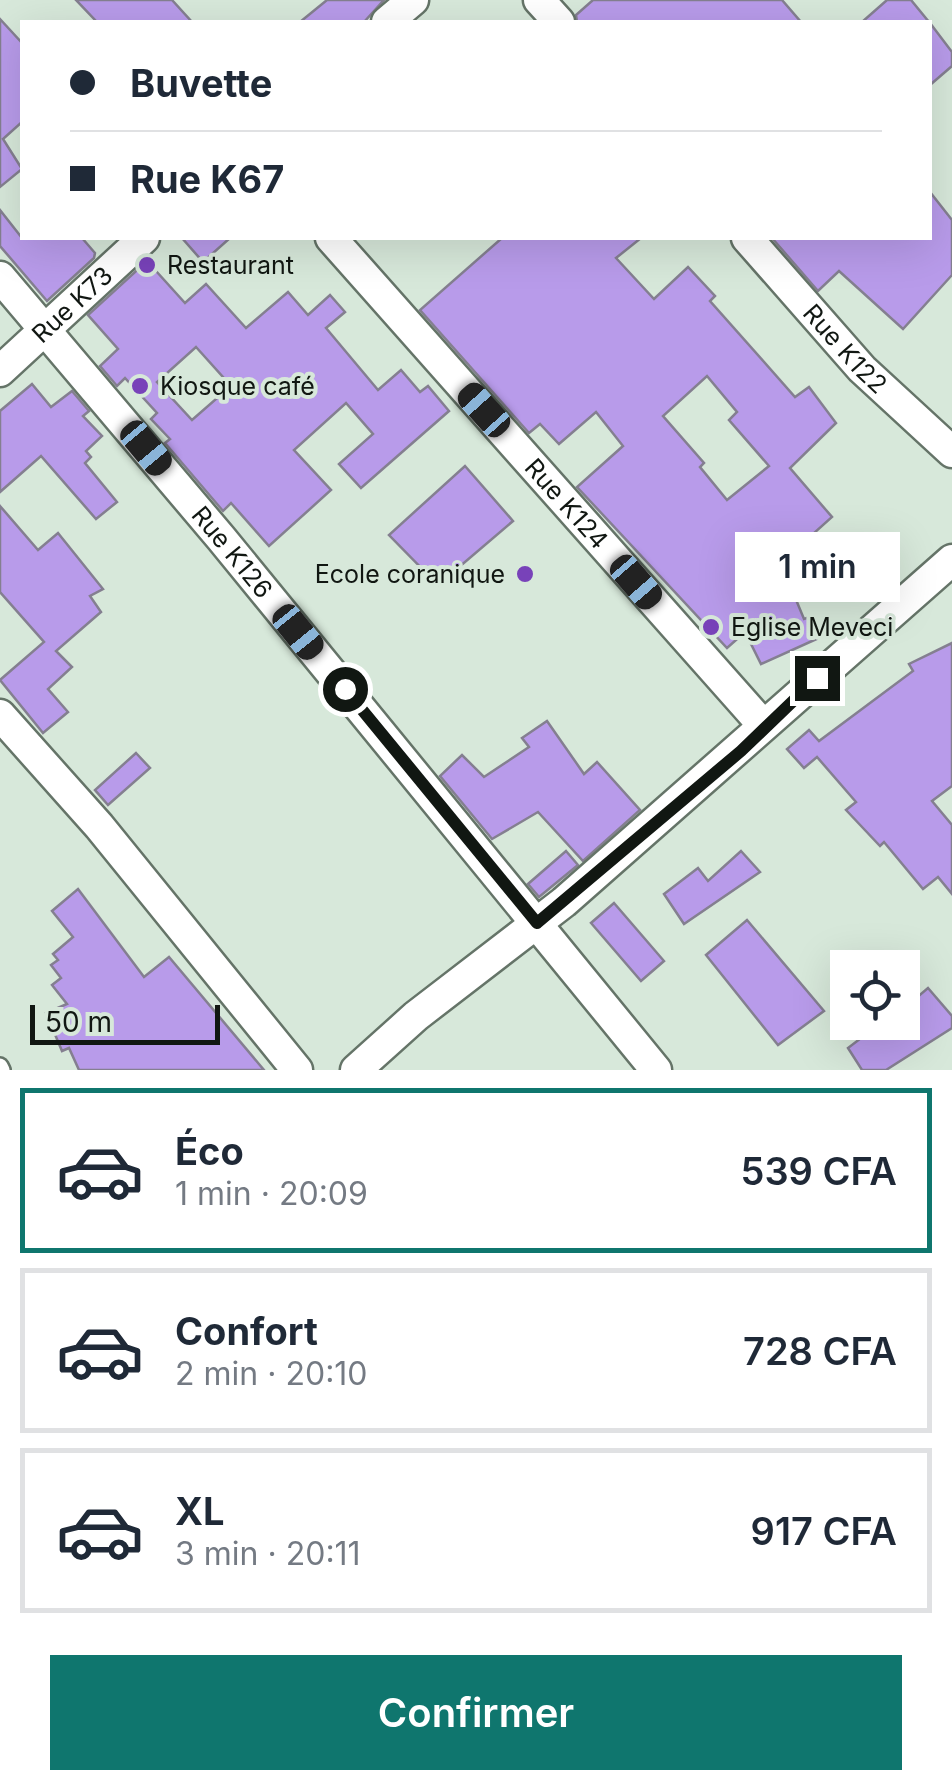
<!DOCTYPE html>
<html lang="fr">
<meta charset="utf-8">
<style>
body{margin:0;font-family:Inter,sans-serif;background:#f6f6f7;color:#1f2937;height:100vh;display:flex;flex-direction:column;font-size:38px;white-space:nowrap}
*{box-sizing:border-box;margin:0}
p{font-size:32px;color:#747a83}
.icon{flex:none;width:55px;height:55px;fill:none;stroke:currentColor;stroke-width:2;stroke-linecap:round;stroke-linejoin:round}
.map{position:relative;height:1070px;overflow:hidden}
.side{display:flex;flex-direction:column;background:#fff;flex:1}
.side>*{flex:none}
.hud{position:absolute;left:20px;top:20px;width:912px;height:220px;border-radius:0px;box-shadow:0 10px 40px #0002;display:grid;align-content:center;height:220px;padding:0 50px;background:#fff}
.fabs{position:absolute;left:830px;top:950px;display:grid;gap:20px}
.fabs a{display:grid;place-items:center;width:90px;height:90px;border-radius:0px;background:#fff;box-shadow:0 10px 40px #0002;font-size:50px}
.scale{position:absolute;left:30px;bottom:25px;width:190px;box-sizing:border-box;padding-left:10px;border:5px solid #111712;border-top:0;font-size:28px;line-height:35px;white-space:nowrap;color:#111712;-webkit-text-stroke:8px #d7e8da;paint-order:stroke}
.end{position:absolute;width:45px;height:45px;margin:-22px;border:12px solid #111712;background:#fff;box-shadow:0 0 0 5px #fff}
.from{border-radius:50%}
.bubble{position:absolute;height:70px;border-radius:0px;background:#fff;box-shadow:0 10px 40px #0002;font-size:32px;font-weight:600;line-height:70px;text-align:center}
.car{position:absolute;width:30px;height:60px;margin:-30px -15px;border-radius:12px;box-shadow:0 0 8px 2px #0007;background:linear-gradient(#222 24%,#8ab4d8 0 40%,#222 0 76%,#8ab4d8 0 86%,#222 0)}
.hud b{display:flex;align-items:center;gap:35px;height:95px;font-size:38px}
.hud b+b{border-top:2px solid #e0e1e3}
.hud i{width:25px;height:25px;background:#1f2937}
ul{padding:18px 0 0;list-style:none}
li{display:flex;align-items:center;gap:30px;height:165px;margin:0 20px 15px;padding:0 30px;border:5px solid #e0e1e3;border-radius:0px}
li div{flex:1}
li b{display:block;font-size:38px}
li em{font-style:normal;font-weight:600}
li.selected{border-color:#0f766e}
li>.icon{width:90px;height:90px;stroke-width:1.5}
.button{display:flex;gap:20px;margin-top:auto;padding:20px 50px}
.button a{flex:1;height:115px;border-radius:0px;background:#0f766e;color:#fff;font-size:40px;font-weight:600;line-height:115px;text-align:center}
.map>svg:first-child{display:block}
.building{fill:#b89bea;stroke:#847f90;stroke-width:2.5;fill-rule:evenodd}
.lines{fill:none;stroke-linecap:round;stroke-linejoin:round}
.lane-casing{stroke:#657468;stroke-width:20}
.street-casing{stroke:#657468;stroke-width:35}
.lane{stroke:#fff;stroke-width:15}
.street{stroke:#fff;stroke-width:30}
.route{stroke:#111712;stroke-width:12}
.poi-dot{fill:#7842b9;stroke:#d7e8da;stroke-width:4}
.labels{text-anchor:middle;dominant-baseline:central;stroke-width:8;stroke-linejoin:round;paint-order:stroke}
.poi-label{font-size:25px;fill:#111712;stroke:#d7e8da;text-anchor:start}
.street-label{font-size:25px;fill:#111712;stroke:#d7e8da}
</style>
<div class="map">
<svg width="952" height="1070" viewBox="0 0 952 1070">
<rect width="100%" height="100%" fill="#d7e8da"/>
<g class="building">
<path d="M76,0h96l20,22h-95z"/>
<path d="M327,0h57l-20,22h-64z"/>
<path d="M593,0h189l19,22h-224l-1,-7z"/>
<path d="M887,0h24l18,22h-67z"/>
<path d="M0,19l22,24v79l-19,17 19,30 -22,18z"/>
<path d="M930,23l22,29v14l-22,19z"/>
<path d="M930,192l22,28v55l-49,54 -64,-58 -21,20 -46,-53h158z"/>
<path d="M0,210l22,28h60l13,15 -1,5 -47,43 -47,-55z"/>
<path d="M182,238h48l-27,24z"/>
<path d="M502,238h139l-25,20 38,41 34,-32 27,29 -5,5 85,96 14,-10 27,36 -46,45 42,49 -18,16 13,15 -33,31 4,5 -6,6 12,29 9,-3 8,21 -60,27 -16,-32 -18,16 -150,-161 46,-41 -27,-34 -37,32 -19,-20 -11,9 -109,-123zM707,376l30,36 -8,8 40,46 -42,34 -27,-33 4,-4 -41,-47z"/>
<path d="M147,261l38,42 21,-19 40,44 42,-36 20,23 22,-20 15,17 -19,16 52,62 23,-20 19,22 8,-6 21,25 -88,77 -22,-24 34,-30 -27,-31 -52,47 37,40 -62,56 -38,-43 -8,8 -58,-68 5,-4 -19,-20 6,-6 -32,-35 -8,8 -17,-20 18,-17 -30,-34zM196,347l35,39 -39,34 -35,-38z"/>
<path d="M32,384l19,23 21,-16 17,20 -6,5 19,20 -16,15 5,6 -6,6 32,39 -21,17 -55,-63 -41,36v-81z"/>
<path d="M465,466l48,55 -75,64 -49,-50z"/>
<path d="M0,506l38,44 20,-17 45,56 -13,7 11,16 -45,39 16,16 -24,22 20,23 -25,21 -43,-53 44,-38 -44,-50z"/>
<path d="M952,643v143l-20,15 20,24v69l-14,-17 -15,12 -39,-47 -4,4 -34,-36 10,-8 -39,-45 -13,11 -17,-19 22,-19 10,11 94,-70 -4,-7z"/>
<path d="M547,721l37,53 13,-12 43,48 -57,51 -45,-49 -46,27 -52,-63 22,-21 22,22 45,-30 -7,-9z"/>
<path d="M136,753l14,15 -42,37 -13,-15z"/>
<path d="M566,851l12,14 -39,32 -11,-13z"/>
<path d="M741,851l19,21 -76,52 -20,-30 34,-26 10,13z"/>
<path d="M78,889l66,88 25,-20 95,113h-185l-10,-22 -7,3 -16,-38 21,-9 -15,-19 9,-7 -10,-13 7,-5 -5,-6 20,-17 -21,-26z"/>
<path d="M614,903l50,58 -23,20 -50,-58z"/>
<path d="M747,920l77,91 -46,34 -72,-90z"/>
<path d="M928,988l24,28v12l-66,42h-24l-14,-22 34,-26h20v-12z"/>
</g>
<g class="lines">
<defs>
<path id="lane" d="M0,1066l2,4"/>
<g id="street">
<path d="M539,0l20,22"/>
<path d="M387,22l26,-22"/>
<path id="s1" d="M331,238l432,487"/>
<path id="s2" d="M747,238l115,131 90,83"/>
<path id="s3" d="M0,277l221,261 435,532"/>
<path id="s4" d="M0,371l144,-133"/>
<path d="M0,715l99,111 198,244"/>
<path d="M356,1070l60,-54 148,-114 388,-342"/>
</g>
</defs>
<use href="#lane" class="lane-casing"/>
<use href="#street" class="street-casing"/>
<use href="#lane" class="lane"/>
<use href="#street" class="street"/>
</g>
<g class="lines">
<path class="route" d="M345,689l192,234 204,-172 76,-73"/>
</g>
<g class="poi-dot">
<circle cx="147" cy="265" r="10"/>
<circle cx="140" cy="386" r="10"/>
<circle cx="525" cy="574" r="10"/>
<circle cx="711" cy="627" r="10"/>
</g>
<g class="labels">
<g class="poi-label">
<text x="167" y="265">Restaurant</text>
<text x="160" y="386">Kiosque café</text>
<text x="505" y="574" text-anchor="end">Ecole coranique</text>
<text x="731" y="627">Eglise Meveci</text>
</g>
<g class="street-label">
<text stroke="none"><textPath href="#s4" startOffset="98">Rue K73</textPath></text>
<text stroke="none"><textPath href="#s2" startOffset="148">Rue K122</textPath></text>
<text stroke="none"><textPath href="#s1" startOffset="355">Rue K124</textPath></text>
<text stroke="none"><textPath href="#s3" startOffset="360">Rue K126</textPath></text>
</g>
</g>
</svg>
<div class="fabs">
<a><svg class="icon" aria-label="locate" viewBox="0 0 24 24"><circle cx="12" cy="12" r="6"/><path d="M12 2v4M12 18v4M2 12h4M18 12h4"/></svg></a>
</div>
<div class="scale">50 m</div>
<i class="end from" style="left:345px;top:689px"></i>
<i class="end" style="left:817px;top:678px"></i>
<div class="bubble" style="left:735px;top:532px;width:165px">1 min</div>
<i class="car" style="left:484px;top:410px;rotate:318deg"></i>
<i class="car" style="left:146px;top:448px;rotate:140deg"></i>
<i class="car" style="left:636px;top:582px;rotate:139deg"></i>
<i class="car" style="left:298px;top:632px;rotate:141deg"></i>
<div class="hud">
<b><i class="from"></i>Buvette</b>
<b><i></i>Rue K67</b>
</div>
</div>
<section class="side">
<ul>
<li class="selected"><svg class="icon" aria-label="car" viewBox="0 0 24 24"><path d="M5 17H2v-5l4-1 3-4h7l3 4 3 1v5h-3M9 17h6M6 11h13"/><circle cx="7" cy="17" r="2"/><circle cx="17" cy="17" r="2"/></svg><div><b>Éco</b><p>1 min · 20:09</p></div><em>539 CFA</em></li>
<li><svg class="icon" aria-label="car" viewBox="0 0 24 24"><path d="M5 17H2v-5l4-1 3-4h7l3 4 3 1v5h-3M9 17h6M6 11h13"/><circle cx="7" cy="17" r="2"/><circle cx="17" cy="17" r="2"/></svg><div><b>Confort</b><p>2 min · 20:10</p></div><em>728 CFA</em></li>
<li><svg class="icon" aria-label="car" viewBox="0 0 24 24"><path d="M5 17H2v-5l4-1 3-4h7l3 4 3 1v5h-3M9 17h6M6 11h13"/><circle cx="7" cy="17" r="2"/><circle cx="17" cy="17" r="2"/></svg><div><b>XL</b><p>3 min · 20:11</p></div><em>917 CFA</em></li>
</ul>
<div class="button"><a>Confirmer</a></div>
</section>
